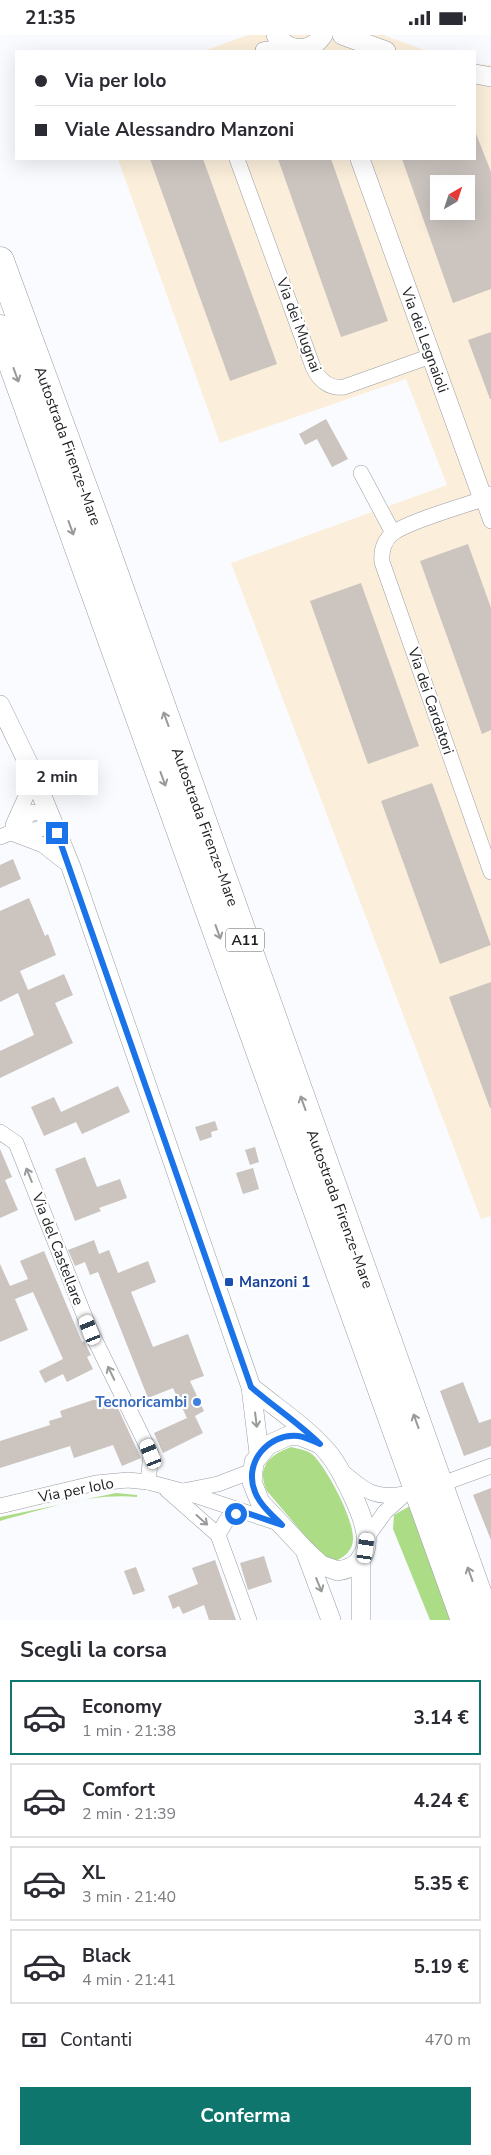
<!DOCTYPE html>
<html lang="it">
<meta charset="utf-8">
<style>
body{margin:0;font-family:"Nunito Sans",sans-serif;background:#f2f2f3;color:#2b2b33;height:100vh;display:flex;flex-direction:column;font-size:19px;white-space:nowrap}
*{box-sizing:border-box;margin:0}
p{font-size:16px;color:#7c7c81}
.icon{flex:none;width:28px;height:28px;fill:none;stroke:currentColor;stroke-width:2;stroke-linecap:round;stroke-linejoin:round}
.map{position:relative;height:1585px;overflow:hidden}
.panel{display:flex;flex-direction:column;background:#fff;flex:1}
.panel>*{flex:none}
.banner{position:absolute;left:15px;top:15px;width:461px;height:110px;border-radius:0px;box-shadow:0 5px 20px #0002;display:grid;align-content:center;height:110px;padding:0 20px;background:#fff}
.needle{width:32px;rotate:39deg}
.controls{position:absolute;left:430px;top:140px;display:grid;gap:10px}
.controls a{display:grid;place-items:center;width:45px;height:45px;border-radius:0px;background:#fff;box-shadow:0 5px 20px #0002;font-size:25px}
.end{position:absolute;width:22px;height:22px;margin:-11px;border:6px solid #1a73e8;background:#fff;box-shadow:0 0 0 2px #fff}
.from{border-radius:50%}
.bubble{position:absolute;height:35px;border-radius:0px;background:#fff;box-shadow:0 5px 20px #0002;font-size:16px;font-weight:700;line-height:35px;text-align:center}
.car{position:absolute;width:15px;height:30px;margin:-15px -8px;border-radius:6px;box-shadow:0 0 4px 1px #0007;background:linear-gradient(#fff 24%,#345 0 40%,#fff 0 76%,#345 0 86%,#fff 0)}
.banner b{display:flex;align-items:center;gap:18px;height:48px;font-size:19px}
.banner b+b{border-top:1px solid #e1e1e2}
.banner i{width:12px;height:12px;background:#2b2b33}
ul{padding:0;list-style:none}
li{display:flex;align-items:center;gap:15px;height:75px;margin:0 10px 8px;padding:0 10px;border:2px solid #e1e1e2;border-radius:0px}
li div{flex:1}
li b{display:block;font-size:19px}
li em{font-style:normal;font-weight:700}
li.current{border-color:#0f766e}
li>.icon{width:45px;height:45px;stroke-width:1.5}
h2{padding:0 20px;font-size:22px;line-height:60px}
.pay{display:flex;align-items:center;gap:12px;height:55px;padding:0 20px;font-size:19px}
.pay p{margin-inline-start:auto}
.primary-button{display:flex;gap:10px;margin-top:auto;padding:10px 20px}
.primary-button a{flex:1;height:58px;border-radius:0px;background:#0f766e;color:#fff;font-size:20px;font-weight:700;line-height:58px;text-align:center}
.status{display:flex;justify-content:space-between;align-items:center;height:35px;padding:0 25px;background:#fff;direction:ltr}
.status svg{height:14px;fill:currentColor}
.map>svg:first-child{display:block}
.industrial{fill:#fbefdb;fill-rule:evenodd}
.green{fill:#addc87}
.building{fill:#cbc4bf;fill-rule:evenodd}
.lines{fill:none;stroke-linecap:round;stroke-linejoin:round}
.minor-casing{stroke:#989da3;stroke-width:16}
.tertiary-casing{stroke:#989da3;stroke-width:20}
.motorway-casing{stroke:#989da3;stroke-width:29}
.minor{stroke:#fff;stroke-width:15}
.tertiary{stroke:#fff;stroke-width:19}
.motorway{stroke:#fff;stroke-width:28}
.oneway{stroke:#999a9b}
.route{stroke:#1a73e8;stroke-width:6}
.transit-dot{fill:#1a4fb4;stroke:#fff;stroke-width:2}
.shop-dot{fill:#3f7fe0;stroke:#fff;stroke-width:2}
.labels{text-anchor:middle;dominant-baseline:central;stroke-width:4.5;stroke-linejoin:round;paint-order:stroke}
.shield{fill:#fff;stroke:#606263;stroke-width:1}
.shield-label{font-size:14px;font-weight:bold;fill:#1c1e20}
.street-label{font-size:15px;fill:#1c1e20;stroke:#fff}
.transit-label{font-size:15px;font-weight:bold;fill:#164399;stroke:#fff;text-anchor:start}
.shop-label{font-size:15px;font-weight:bold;fill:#366cbe;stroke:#fff;text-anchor:end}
</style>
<div class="status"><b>21:35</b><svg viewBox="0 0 49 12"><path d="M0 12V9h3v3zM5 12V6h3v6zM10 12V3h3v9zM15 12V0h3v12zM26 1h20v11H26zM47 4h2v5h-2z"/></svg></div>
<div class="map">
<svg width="491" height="1585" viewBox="0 0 491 1585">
<rect width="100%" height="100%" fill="#f9fbfe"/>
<g class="industrial">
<path d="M248,0h135l44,16h-223z"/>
<path d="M475,29l16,1v1151l-10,3 -250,-656 216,-78 -41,-106 -186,64 -102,-284h357zM439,149h27v27h-27z"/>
</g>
<g class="green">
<path d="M291,1412c8,2 18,3 24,10 14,16 37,59 38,80 1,13 -9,21 -20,25l-10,-5 -56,-66c-11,-23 2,-36 24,-44z"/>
<path d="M116,1458l21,2v2c-47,-4 -92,12 -137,24v-4z"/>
<path d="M410,1471l40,114h-20l-37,-91 1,-14z"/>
</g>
<g class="building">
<path d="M475,96l16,41v117l-38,14 -51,-144h73zM439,149h27v27h-27z"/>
<path d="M150,124h53l74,205 -47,17z"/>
<path d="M278,124h53l57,162 -47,16z"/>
<path d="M491,297v67h-1l-22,-59z"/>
<path d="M326,384l22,40 -16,8 -15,-28 -12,6 -6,-11z"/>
<path d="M468,509l23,64v122l-9,4 -62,-173z"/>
<path d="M361,548l58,163 -51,18 -58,-163z"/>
<path d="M432,748l59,162 -51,19 -59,-163z"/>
<path d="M13,824l8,20 -21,9v-23z"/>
<path d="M29,863l16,38 3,-2 8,21 -36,16 8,19 36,-16 9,21 -18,8 18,40 -73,35v-27l34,-16 -16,-42 -18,9v-91z"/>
<path d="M491,947v126h-1l-41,-111z"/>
<path d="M118,1051l12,26 -48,22 -6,-12 -32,14 -13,-29 23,-10 7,15z"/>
<path d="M215,1086l3,9 -7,2 1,5 -12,4 -5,-14z"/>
<path d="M255,1112l4,15 -9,3 -5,-15z"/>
<path d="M0,1114l12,28 -7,3 13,30 -18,8z"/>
<path d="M85,1122l12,30 23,-8 7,19 -28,10 2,3 -26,10 -20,-52z"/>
<path d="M253,1133l6,21 -16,5 -7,-21z"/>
<path d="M94,1205l5,14 10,-4 9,23 30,-12 8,21 -25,10 22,55 35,-13 16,42 -14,5 14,30 -9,5 8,17 -40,20 -9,-20 33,-15 -14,-30 -25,10 -50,-126 -8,3 -5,-13 -10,4 -7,-16z"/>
<path d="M44,1216l38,91 2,-1 7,14 -4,2 6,12 -26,13 -4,-8 -18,9 -6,-12 24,-12 -30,-67 -18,7 13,31 -28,12v-78l10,22 18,-7 -8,-18z"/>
<path d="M463,1347l16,41 12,-4v27l-27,10 -24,-65z"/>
<path d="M99,1363l4,9 12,-5 26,56 -19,8 -9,-21 -39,13 -4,-12 -70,22v-27l50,-16 -1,-4 13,-4 -2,-6z"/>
<path d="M491,1453v52l-18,-45z"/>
<path d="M264,1521l8,26 -24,8 -8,-27z"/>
<path d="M215,1525l21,60h-27l-5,-15 -21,9 -4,-8 -6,3 -5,-13 30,-12 -6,-16z"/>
<path d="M136,1532l9,24 -12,4 -9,-24z"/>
</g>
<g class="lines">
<defs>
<g id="minor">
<path d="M263,15l23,-4"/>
<path d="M237,124l76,208c6,13 16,22 31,20l87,-31"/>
<path d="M361,438l32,60"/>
<path d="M491,486l-8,-22c-20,7 -77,23 -91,35 -8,7 -11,17 -10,28l109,310"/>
<path d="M13,790l14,-31 3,-27"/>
<path d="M14,799l29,11 28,22"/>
<path d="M0,802l10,-4 31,-4 9,-13 -18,-4 -22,21"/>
<path d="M0,1097l16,11 74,187 56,114 5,10 -3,28"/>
<path d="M344,1438c22,19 32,26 61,21"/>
<path d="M450,1446l41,-15"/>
<path d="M167,1455l51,45 31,85"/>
<path d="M183,1456l35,-7 34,-13"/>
<path d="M0,1471l96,-23 32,-3 20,2 34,9 99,33"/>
<path d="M218,1500l8,-14 17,-9"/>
<path d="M367,1502l18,-25 19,-17"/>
</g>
<g id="tertiary">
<path d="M276,0c13,18 35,18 47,0"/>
<path d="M342,0l44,16"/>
<path d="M475,39l16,3"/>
<path d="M360,124l123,340 8,-3"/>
<path d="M0,670l30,62 41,100 180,520 8,66"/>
<path d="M251,1352c25,21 58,42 78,67 10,12 16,26 23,40 13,27 30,69 -14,77l-17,-6 -15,-14 -46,-49 -8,-20 2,-20 14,-17 20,-9h12l20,8"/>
<path d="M306,1518l25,67"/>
<path d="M361,1522v63"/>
</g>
<g id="motorway">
<path d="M0,226l98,267 389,1092"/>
<path d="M0,294l465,1291"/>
</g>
</defs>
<use href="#minor" class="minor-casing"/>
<use href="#tertiary" class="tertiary-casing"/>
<use href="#motorway" class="motorway-casing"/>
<use href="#minor" class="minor"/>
<use href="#tertiary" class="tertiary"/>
<use href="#motorway" class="motorway"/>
</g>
<defs><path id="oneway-shaft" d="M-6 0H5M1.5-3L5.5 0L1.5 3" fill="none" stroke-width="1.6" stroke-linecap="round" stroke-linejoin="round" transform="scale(1.25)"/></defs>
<g class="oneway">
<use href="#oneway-shaft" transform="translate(16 340) rotate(70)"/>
<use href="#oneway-shaft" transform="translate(71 493) rotate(70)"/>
<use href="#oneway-shaft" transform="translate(166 684) rotate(-110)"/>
<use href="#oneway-shaft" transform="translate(163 744) rotate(70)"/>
<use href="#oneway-shaft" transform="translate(218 897) rotate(70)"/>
<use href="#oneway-shaft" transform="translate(303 1068) rotate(-110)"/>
<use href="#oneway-shaft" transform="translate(29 1140) rotate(-112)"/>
<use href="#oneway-shaft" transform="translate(111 1338) rotate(-116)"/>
<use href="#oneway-shaft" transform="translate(256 1385) rotate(83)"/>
<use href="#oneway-shaft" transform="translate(416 1386) rotate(-110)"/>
<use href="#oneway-shaft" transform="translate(202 1485) rotate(42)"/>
<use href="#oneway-shaft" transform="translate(470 1539) rotate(-110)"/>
<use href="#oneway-shaft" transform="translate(319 1550) rotate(68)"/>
</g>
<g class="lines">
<path class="route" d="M57,798l194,554c23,20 48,36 69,57 -7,-3 -14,-7 -22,-8 -30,-3 -55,27 -43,56 5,13 17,23 27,33l-38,-13 -8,2"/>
</g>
<rect class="transit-dot" x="224" y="1242" width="10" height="10" rx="2.5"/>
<circle class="shop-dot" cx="197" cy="1367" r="5"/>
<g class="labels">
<rect class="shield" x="226" y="893.5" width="38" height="23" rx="4"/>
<g class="shield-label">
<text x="245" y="905">A11</text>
</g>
<g class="street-label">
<text transform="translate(299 290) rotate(69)">Via dei Mugnai</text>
<text transform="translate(425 305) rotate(70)">Via dei Legnaioli</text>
<text transform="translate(68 411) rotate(70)">Autostrada Firenze-Mare</text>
<text transform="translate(431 666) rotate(71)">Via dei Cardatori</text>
<text transform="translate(205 792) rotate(70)">Autostrada Firenze-Mare</text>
<text transform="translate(340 1174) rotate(70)">Autostrada Firenze-Mare</text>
<text transform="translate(58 1214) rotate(69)">Via del Castellare</text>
<text transform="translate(76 1455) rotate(-11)">Via per Iolo</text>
</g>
<g class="transit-label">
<text x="239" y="1247">Manzoni 1</text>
</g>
<g class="shop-label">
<text x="187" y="1367">Tecnoricambi</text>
</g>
</g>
</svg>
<div class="controls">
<a><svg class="needle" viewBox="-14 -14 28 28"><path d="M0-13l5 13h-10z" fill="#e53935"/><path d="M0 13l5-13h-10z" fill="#7c7c81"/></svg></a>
</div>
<i class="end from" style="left:236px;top:1479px"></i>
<i class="end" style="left:57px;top:798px"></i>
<div class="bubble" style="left:16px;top:725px;width:82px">2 min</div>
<i class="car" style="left:90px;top:1295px;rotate:338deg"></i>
<i class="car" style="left:151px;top:1419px;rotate:338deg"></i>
<i class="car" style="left:366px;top:1513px;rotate:8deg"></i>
<div class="banner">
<b><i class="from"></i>Via per Iolo</b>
<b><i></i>Viale Alessandro Manzoni</b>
</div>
</div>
<section class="panel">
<h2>Scegli la corsa</h2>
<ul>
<li class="current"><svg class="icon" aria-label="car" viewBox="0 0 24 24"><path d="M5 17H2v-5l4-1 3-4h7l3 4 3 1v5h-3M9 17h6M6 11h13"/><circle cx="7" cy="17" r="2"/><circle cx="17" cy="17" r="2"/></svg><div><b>Economy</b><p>1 min · 21:38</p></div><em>3.14 €</em></li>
<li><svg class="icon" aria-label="car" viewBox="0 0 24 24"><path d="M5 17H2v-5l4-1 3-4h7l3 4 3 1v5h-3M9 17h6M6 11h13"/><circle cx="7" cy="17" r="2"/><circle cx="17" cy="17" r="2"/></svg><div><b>Comfort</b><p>2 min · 21:39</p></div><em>4.24 €</em></li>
<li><svg class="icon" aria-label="car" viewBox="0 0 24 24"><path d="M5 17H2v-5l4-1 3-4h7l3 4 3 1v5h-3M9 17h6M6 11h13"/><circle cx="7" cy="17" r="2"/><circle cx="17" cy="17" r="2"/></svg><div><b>XL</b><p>3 min · 21:40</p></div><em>5.35 €</em></li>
<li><svg class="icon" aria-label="car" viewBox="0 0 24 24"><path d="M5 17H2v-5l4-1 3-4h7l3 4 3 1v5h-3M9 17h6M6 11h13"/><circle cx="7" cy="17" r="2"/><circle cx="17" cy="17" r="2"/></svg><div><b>Black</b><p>4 min · 21:41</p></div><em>5.19 €</em></li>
</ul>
<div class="pay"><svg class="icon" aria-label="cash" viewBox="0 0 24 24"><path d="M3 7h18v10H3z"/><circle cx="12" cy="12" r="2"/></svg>Contanti<p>470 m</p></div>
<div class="primary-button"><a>Conferma</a></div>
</section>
